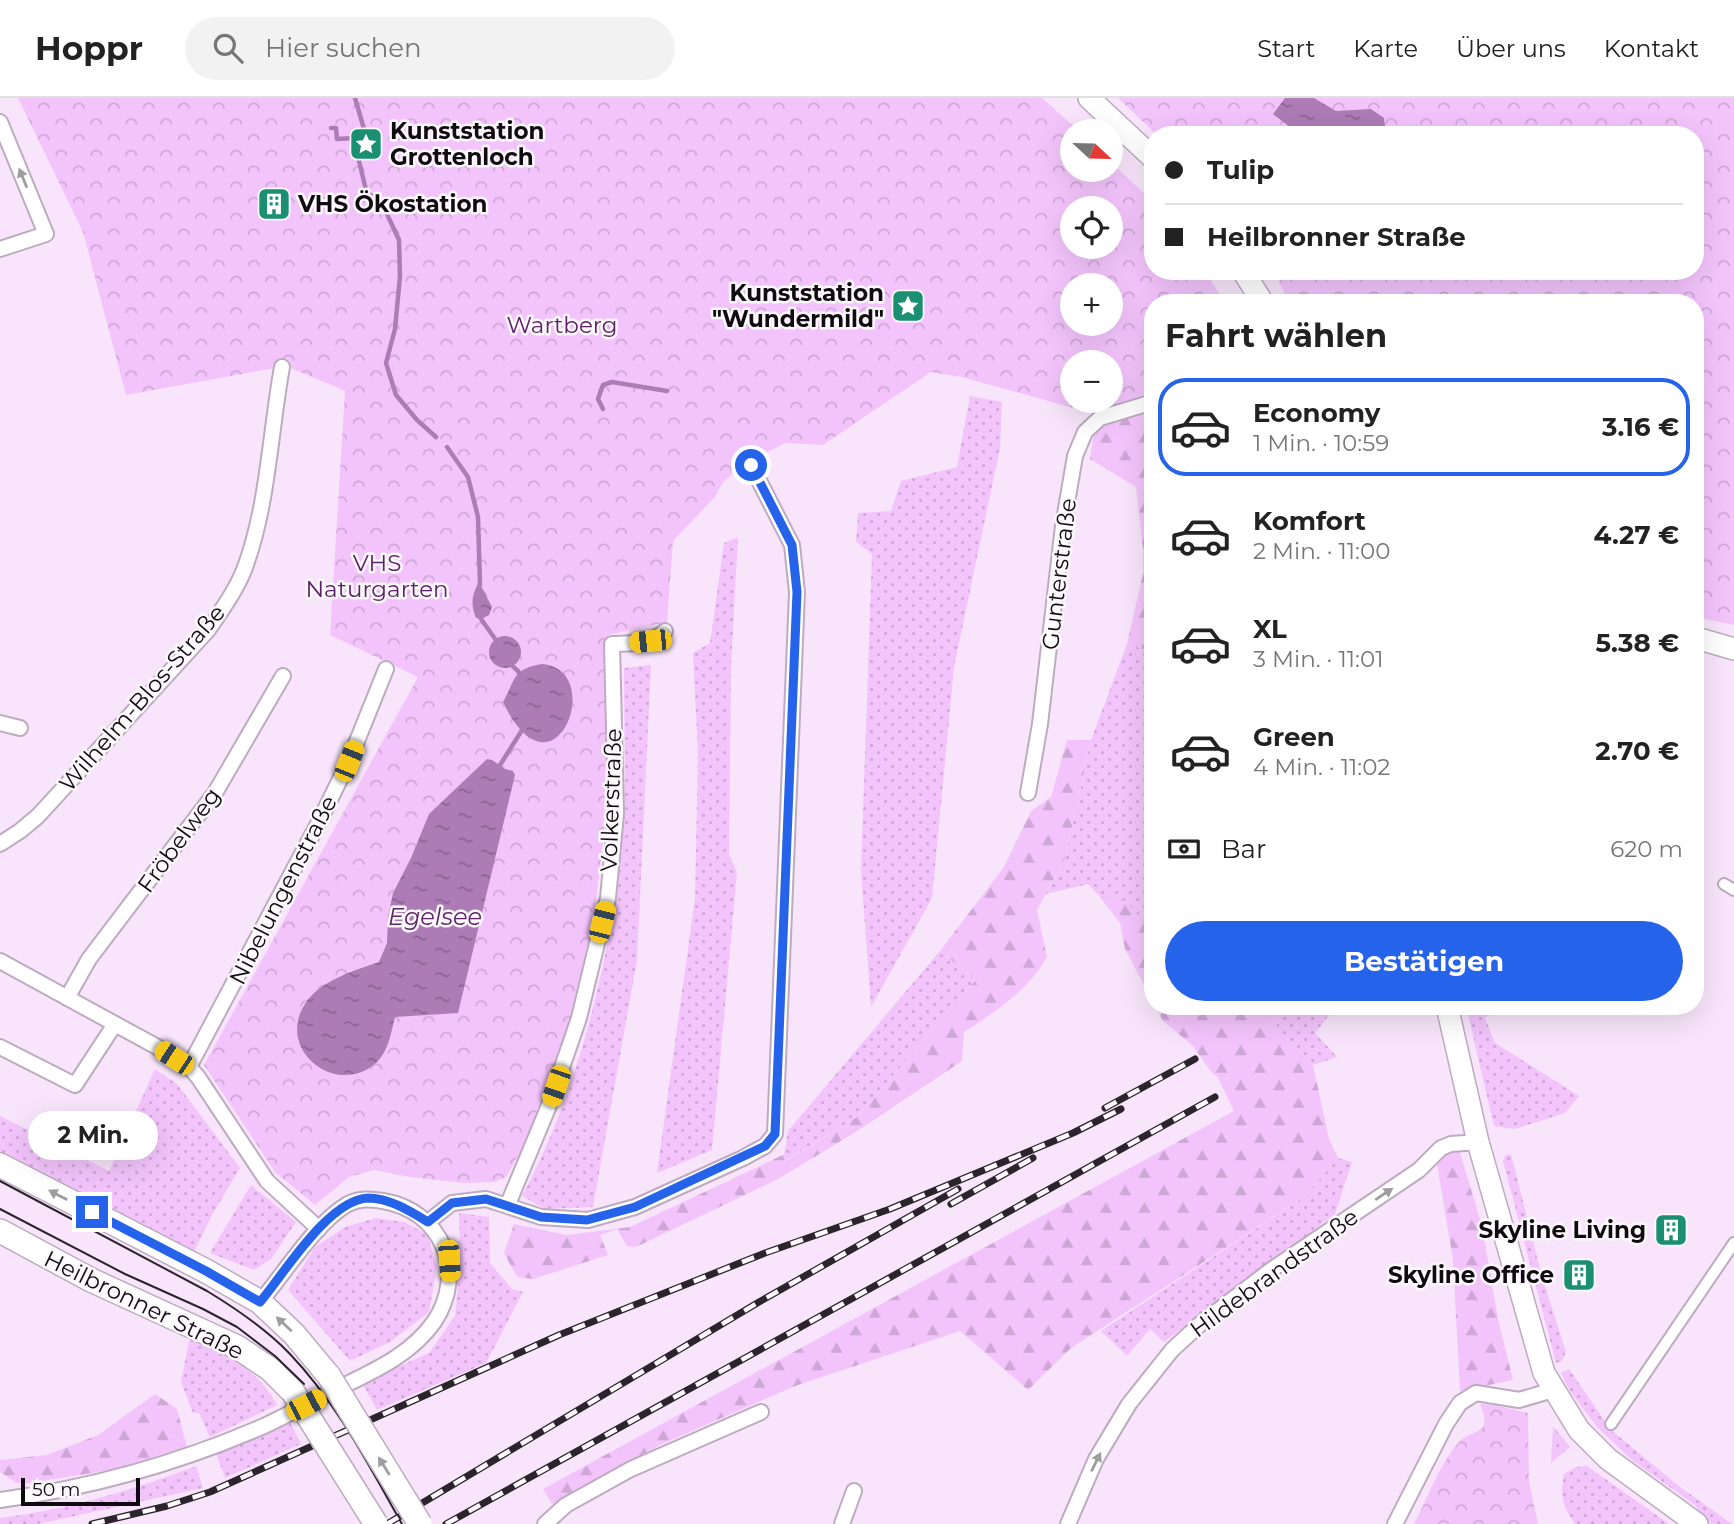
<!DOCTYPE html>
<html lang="de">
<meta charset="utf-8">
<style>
body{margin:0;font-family:Montserrat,sans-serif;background:#f2f2f2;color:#222;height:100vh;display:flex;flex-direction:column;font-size:26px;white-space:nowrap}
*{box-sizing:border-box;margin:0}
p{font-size:23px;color:#767676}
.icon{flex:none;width:38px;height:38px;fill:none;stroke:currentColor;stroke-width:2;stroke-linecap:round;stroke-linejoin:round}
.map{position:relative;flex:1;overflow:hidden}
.sheet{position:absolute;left:1144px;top:196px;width:560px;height:721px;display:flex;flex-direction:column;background:#fff;border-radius:28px;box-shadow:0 7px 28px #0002}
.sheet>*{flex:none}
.top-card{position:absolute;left:1144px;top:28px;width:560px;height:154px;border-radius:28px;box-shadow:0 7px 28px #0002;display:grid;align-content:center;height:154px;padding:0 21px;background:#fff}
.needle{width:46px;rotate:112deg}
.buttons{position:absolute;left:1060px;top:21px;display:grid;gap:14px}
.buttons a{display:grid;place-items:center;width:63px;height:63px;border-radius:50%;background:#fff;box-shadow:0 7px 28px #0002;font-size:35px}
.scale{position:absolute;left:21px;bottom:18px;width:119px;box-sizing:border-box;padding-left:7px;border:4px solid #100a11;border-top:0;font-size:19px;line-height:24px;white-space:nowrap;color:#100a11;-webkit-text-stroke:5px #fcf8fc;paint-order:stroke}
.end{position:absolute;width:32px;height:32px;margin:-16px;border:9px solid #2563eb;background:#fff;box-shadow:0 0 0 4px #fff}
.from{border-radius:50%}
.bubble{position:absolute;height:49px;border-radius:24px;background:#fff;box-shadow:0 7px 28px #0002;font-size:23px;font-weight:700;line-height:49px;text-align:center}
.car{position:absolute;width:21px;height:42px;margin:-21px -10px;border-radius:9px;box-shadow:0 0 5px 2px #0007;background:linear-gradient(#f5c518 24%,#345 0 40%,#f5c518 0 76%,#345 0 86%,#f5c518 0)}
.top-card b{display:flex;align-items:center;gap:24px;height:66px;font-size:26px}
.top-card b+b{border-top:2px solid #e0e0e0}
.top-card i{width:18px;height:18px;background:#222}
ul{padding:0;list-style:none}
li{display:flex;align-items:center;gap:21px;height:98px;margin:0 14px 10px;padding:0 7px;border:4px solid transparent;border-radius:28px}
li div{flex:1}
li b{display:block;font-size:26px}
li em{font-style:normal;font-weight:700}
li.selected{border-color:#2563eb}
li>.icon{width:63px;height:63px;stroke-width:1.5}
h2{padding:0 21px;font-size:32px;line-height:84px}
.pay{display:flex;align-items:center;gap:18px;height:77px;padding:0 21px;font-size:26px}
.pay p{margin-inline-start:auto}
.action{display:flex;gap:14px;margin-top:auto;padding:14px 21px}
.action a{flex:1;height:80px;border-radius:42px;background:#2563eb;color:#fff;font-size:28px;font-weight:700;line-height:80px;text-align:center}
header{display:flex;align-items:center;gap:42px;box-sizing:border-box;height:98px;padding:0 35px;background:#fff;border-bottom:2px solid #e0e0e0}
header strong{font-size:33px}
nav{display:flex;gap:38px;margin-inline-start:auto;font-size:24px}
.search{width:490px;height:63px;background:#f2f2f2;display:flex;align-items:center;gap:18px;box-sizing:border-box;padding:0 24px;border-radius:38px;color:#767676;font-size:26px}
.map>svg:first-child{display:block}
.grass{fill:url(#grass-dots)}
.forest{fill:url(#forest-firs)}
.park{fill:url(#park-crowns);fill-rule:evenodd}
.water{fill:url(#water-ripples)}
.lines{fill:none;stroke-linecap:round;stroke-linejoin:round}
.stream{stroke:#ad7cb6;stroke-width:4.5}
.pedestrian-casing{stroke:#bdabc0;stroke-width:14}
.minor-casing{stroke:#bdabc0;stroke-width:18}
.secondary-casing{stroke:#bdabc0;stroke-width:24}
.primary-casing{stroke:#bdabc0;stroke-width:26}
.pedestrian{stroke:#fff;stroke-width:10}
.minor{stroke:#fff;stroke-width:14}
.secondary{stroke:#fff;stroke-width:21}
.primary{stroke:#fff;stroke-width:23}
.tram{stroke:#2c242d;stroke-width:2}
.rail-casing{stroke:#2c242d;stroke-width:7}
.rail{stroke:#fcf8fc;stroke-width:4.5;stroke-dasharray:13;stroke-linecap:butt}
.primary-bridge-casing{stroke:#bdabc0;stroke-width:26;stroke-linecap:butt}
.primary-bridge{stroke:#fff;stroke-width:23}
.oneway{fill:#9f9da0}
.route{stroke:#2563eb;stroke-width:9}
.labels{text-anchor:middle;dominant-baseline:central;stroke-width:5;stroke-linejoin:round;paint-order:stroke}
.poi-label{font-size:23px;font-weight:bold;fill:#100a11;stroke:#fcf8fc;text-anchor:end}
.park-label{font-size:23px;fill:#5c2067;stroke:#fcf8fc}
.street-label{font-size:23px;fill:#100a11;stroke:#fcf8fc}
.water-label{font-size:24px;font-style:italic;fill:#5f236b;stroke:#fcf8fc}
</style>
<header>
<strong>Hoppr</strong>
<div class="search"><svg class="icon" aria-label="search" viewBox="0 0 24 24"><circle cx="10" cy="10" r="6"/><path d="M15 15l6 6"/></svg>Hier suchen</div>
<nav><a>Start</a><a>Karte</a><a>Über uns</a><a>Kontakt</a></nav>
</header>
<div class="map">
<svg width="1734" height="1426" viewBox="0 0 1734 1426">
<defs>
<pattern id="grass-dots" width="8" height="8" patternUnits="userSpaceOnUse" patternTransform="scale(1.75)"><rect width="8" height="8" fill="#f3c4fc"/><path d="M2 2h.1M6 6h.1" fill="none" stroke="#cfa7d7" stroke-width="1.8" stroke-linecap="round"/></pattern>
<pattern id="forest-firs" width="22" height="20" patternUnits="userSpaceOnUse" patternTransform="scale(1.75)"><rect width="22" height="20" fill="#f3c4fc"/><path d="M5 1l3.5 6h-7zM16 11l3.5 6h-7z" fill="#cfa7d7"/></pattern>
<pattern id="park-crowns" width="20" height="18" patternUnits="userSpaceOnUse" patternTransform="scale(1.75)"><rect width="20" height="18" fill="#f3c4fc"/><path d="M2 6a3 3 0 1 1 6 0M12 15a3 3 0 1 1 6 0" fill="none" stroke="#cfa7d7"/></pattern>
<pattern id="water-ripples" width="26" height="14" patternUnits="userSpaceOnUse" patternTransform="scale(1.75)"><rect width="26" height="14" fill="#ad7cb6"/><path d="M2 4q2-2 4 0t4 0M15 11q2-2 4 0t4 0" fill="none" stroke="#8b6493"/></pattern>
</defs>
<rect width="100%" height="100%" fill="#f8e5fb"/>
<g class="grass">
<path d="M970,298l32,6 -2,46 -46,219 -22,231 -61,109 -10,-137 11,-316 -16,-12 2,-29 33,-2 10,-30 56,-14z"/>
<path d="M738,439l-7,129 -2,189 8,17 -25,278 -55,23 38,-275 3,-145 -5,-100 17,-10 14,-100z"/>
<path d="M1127,546l26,8v129l-10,18 10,8v125l-27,-30 -26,-5 -12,-13 -42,10 19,-36 26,-118z"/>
<path d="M651,567l-14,295 -44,247 -48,2 -23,-13c59,-110 92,-249 101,-373 3,-51 1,-104 1,-155z"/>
<path d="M940,853l36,29 -119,137 -74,45 5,-31z"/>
<path d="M1262,908h71l2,2 -20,25 22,24 -24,8 -27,-27z"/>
<path d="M1466,908h27l-3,8 -5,4 10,25 84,53 -14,17 -50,16 -21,-3z"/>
<path d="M155,971l22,15 63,84 -28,47 -18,37 -194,-99v-37l109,55z"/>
<path d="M1511,1056l30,119 25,79 -4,9 -6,2 -53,-202 2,-5z"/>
<path d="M1338,1060l14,4 -17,52 -171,128 -14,-13 -23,27 -26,-25 203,-134z"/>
<path d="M251,1087l45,37 -25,37 -17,11 -44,-17z"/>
<path d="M459,1115l30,4 1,46 22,26 11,3 -37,71 -109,47 -15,-27 67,-30 26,-37 5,-52z"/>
<path d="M376,1120l28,4 23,12 10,32 -8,46 -39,30 -40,19 -62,-71 27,-43 30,-20z"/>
<path d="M190,1238c34,16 69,34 87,69l-67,32 -11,-24h-6l-12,-31z"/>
<path d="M1569,1271l42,61 69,57 52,37h-21l-7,-5 -9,-14 -62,-44 -36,-34 -27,-36 -9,-18z"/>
<path d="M290,1324l11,22 -76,34 -9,-25z"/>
<path d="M1553,1328l17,21 -19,16z"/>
<path d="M196,1368l7,22 -165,36h-38v-6c66,-8 133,-28 196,-52z"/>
<path d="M1587,1368l82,58h-94c-13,-19 -15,-27 -11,-50l12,-7z"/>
</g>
<g class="forest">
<path d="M1153,310v244l-26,-8 16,-70v-25l-7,-62 -46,-28 4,-28 16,-13z"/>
<path d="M1067,642h24l-26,118 -28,52 10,47c-19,34 -52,55 -83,75l-2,29 -100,67 -82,50 -144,69 -9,-1 -10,-17 -17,6 8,20 -75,24 -16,-2 -13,-24 10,-29 53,11 63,-8 155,-73 -1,8 73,-45 119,-137 -36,-29 64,-84 27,-56 20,-14z"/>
<path d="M1100,799l26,4 27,31v70l-28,-53 -5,-26z"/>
<path d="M1155,908h107l24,32 27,27 16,74 9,19 -34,39 -233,151 -43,42 -68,-59 -165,55 -133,58 -110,60 -9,-15 691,-378 -17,-35 -5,-3 -20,-28 -29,-24z"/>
<path d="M1459,1051l23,77 16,93 15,61 -53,11 -7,-131 -17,-102 7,-8z"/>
<path d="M155,1296l22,15 10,38 -76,23 -81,13h-14l-16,-11v-12l47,-5 51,-20z"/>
</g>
<g class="park">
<path d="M18,0h1024l37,33h-6v39h38v-8l42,40v69h51l22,32h-73v99l-55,13 -136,-38 -31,-5 -108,73 -37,-2 -37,18 -26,21 -8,15 -42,44 -6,81 -59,13 -3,188 -9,78 -18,96 -23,75 -24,61 -25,44 -12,5 -30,1 -54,-6 -36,-7 -25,7 -34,28 -40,-33 -71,-107 214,-388 -88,-42 15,-244 -59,-25 -160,29 -43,-163zM1073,110h38v39h-38zM1073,187h38v39h-38zM1073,264h38v39h-38z"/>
<path d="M1118,0h616v527l-38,-8v-314h-407l-15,-32h422v-136h-539z"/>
<path d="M1480,1306l14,1 34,8 1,69 9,42h-124c14,-27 25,-58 44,-81 7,-9 23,-10 26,-18 2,-7 -2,-15 -4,-21z"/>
</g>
<g class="water">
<path d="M1285,0h29l22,13 35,-2 13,9 2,17h-86l-27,-21z"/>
<path d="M479,484l13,25 -3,8 -8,4 -5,-1c-6,-14 -4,-24 3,-36z"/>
<circle cx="505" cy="554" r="16"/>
<path d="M542,566c66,5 12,145 -39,38 13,-23 9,-33 39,-38z"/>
<path d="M487,661l5,1 13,9 8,2 2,4 -57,238 -63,4c-4,15 -6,33 -18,45 -40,37 -102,-12 -72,-58 14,-23 50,-34 74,-42l8,-19 1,-26 5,-24 18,-35 18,-44z"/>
</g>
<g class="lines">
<g class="stream">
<path d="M355,0l9,31 -5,32 7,29 9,10 5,-1 19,41 1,36 -5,53 -9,34 10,32 21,25 19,17"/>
<path d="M331,30h5l1,11 18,-1 8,3"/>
<path d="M603,311l-5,-10 5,-14 9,-3 55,9"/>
<path d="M447,349l21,30 10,40 2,68"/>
<path d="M481,517v4l17,24"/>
<path d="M509,565l9,8 3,6"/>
<path d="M500,667l24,-38"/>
</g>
<defs>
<g id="pedestrian">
<path d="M1724,786l10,6"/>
<path d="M1611,1326l123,-181"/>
</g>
<g id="minor">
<path d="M0,24l46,112 -46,15"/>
<path d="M0,625l20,5"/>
<path d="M1028,695l12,-69 23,-198 12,-70 10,-24 15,-14 53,-16"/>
<path d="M0,746l20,-13 18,-15 170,-186c13,-19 27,-38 36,-60 24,-63 26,-137 38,-203"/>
<path d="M0,863l159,87 30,19 9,10 69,104 52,48"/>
<path d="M67,900l22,-39 126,-166 68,-117"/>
<path d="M0,949l75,38 40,-61"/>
<path d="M189,969l130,-245 30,-61 37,-92"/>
<path d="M508,1106l40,-96 31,-90 29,-120 8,-84 -4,-170c18,-1 39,1 53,-13"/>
<path d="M428,1124l24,-19 34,-4 55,18 47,3 47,-13 108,-49 22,-12 10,-12 22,-542 -5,-47 -41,-80"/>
<path d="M0,1402c90,-12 181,-38 264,-74 24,-11 47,-24 71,-36 36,-18 75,-34 99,-68 33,-49 9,-111 -51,-121 -12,-2 -23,-3 -35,3 -32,18 -64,70 -88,98"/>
<path d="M545,1426l21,-19 65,-36 130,-57"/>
<path d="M842,1426l12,-33"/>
<path d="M1068,1426l28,-65 33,-55 43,-54 27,-25 72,-55 148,-100 22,-22 10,-4 27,-2"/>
<path d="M1395,1426l51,-100 14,-21 16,-10 43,7 34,-10"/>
</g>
<g id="secondary">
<path d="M1089,0l64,60"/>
<path d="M1243,173l20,32"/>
<path d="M1696,540l38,11"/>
<path d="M1447,908l31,136 66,231 35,57 29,29 89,65"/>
</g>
<g id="primary">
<path d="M0,1067l206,106 54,31 34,32 35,42"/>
<path d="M0,1133l91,49 146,67 33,22 23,23"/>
</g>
</defs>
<use href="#pedestrian" class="pedestrian-casing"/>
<use href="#minor" class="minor-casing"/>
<use href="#secondary" class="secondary-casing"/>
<use href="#primary" class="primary-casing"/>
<use href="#pedestrian" class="pedestrian"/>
<use href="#minor" class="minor"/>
<use href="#secondary" class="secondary"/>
<use href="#primary" class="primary"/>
<g class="tram">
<path d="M0,1083l207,110c28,17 58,37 82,62 48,50 79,111 113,171"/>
<path d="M0,1111l125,65 78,35 34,18 38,29 29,28"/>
</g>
<defs>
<g id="rail">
<path d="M1105,1010l90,-49"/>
<path d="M951,1106l82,-46"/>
<path d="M92,1426l75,-18 43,-14 349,-157 206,-82 125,-44 183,-76 48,-24"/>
<path d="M387,1426l372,-222 199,-113"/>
<path d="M446,1426l769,-427"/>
</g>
</defs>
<use href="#rail" class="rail-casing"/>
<use href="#rail" class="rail"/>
<defs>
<g id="primary-bridge">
<path d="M329,1278l91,148"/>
<path d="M293,1294l83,132"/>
</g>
</defs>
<use href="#primary-bridge" class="primary-bridge-casing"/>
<use href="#primary-bridge" class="primary-bridge"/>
</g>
<defs><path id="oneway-solid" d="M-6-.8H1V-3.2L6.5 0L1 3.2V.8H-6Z" transform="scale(1.75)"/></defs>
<g class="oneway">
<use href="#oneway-solid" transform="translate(23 80) rotate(-112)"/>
<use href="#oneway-solid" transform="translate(1384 1096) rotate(-34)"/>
<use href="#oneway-solid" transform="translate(58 1097) rotate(-153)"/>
<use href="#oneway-solid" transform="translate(284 1226) rotate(-137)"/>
<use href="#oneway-solid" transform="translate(1096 1364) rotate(-64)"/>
<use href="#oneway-solid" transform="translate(384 1368) rotate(-122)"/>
</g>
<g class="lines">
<path class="route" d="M92,1114l114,59 54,31c24,-28 68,-102 108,-104 21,0 42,13 60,24l24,-19 34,-4 55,18 46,3 48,-13 130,-61 10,-12 22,-542 -5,-47 -41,-80"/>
</g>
<defs>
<symbol id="sight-square" viewBox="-11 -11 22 22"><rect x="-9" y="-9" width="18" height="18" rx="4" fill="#1a8f72" stroke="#fcf8fc"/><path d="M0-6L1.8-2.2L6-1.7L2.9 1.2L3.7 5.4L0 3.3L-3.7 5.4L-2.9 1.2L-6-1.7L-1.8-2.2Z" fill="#fff"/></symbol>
<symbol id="building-square" viewBox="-11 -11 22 22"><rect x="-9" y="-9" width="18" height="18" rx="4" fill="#1a8f72" stroke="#fcf8fc"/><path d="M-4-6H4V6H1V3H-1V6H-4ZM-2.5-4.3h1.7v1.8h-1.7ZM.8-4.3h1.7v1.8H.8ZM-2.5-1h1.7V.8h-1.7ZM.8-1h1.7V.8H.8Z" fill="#fff"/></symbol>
</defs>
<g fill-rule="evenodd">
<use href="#sight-square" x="347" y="27" width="38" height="38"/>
<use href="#building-square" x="255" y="87" width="38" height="38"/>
<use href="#sight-square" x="889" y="189" width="38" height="38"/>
<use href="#building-square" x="1652" y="1113" width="38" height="38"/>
<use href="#building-square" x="1560" y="1158" width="38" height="38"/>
</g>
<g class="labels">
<g class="poi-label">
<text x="390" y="33" text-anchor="start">Kunststation<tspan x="390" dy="26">Grottenloch</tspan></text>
<text x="298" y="106" text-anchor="start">VHS Ökostation</text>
<text x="884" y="195">Kunststation<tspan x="884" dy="26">"Wundermild"</tspan></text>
<text x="1646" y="1132">Skyline Living</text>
<text x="1554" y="1177">Skyline Office</text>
</g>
<g class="park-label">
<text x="562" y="227">Wartberg</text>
<text x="377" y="465">VHS<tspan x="377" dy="26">Naturgarten</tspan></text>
</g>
<g class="street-label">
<text transform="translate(1059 476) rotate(-83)">Gunterstraße</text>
<text transform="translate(142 600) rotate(-49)">Wilhelm-Blos-Straße</text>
<text transform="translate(611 702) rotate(-88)">Volkerstraße</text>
<text transform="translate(179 742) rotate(-54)">Fröbelweg</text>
<text transform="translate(283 792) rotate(-63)">Nibelungenstraße</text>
<text transform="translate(1274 1175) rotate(-36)">Hildebrandstraße</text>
<text transform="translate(144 1207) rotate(26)">Heilbronner Straße</text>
</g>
<g class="water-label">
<text x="435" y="818">Egelsee</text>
</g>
</g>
</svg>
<div class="buttons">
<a><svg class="needle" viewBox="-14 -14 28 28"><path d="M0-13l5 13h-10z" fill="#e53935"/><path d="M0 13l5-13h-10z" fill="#767676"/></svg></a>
<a><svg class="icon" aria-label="locate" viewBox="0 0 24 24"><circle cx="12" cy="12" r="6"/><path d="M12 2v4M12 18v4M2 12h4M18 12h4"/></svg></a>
<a>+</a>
<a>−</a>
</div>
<div class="scale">50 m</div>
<i class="end from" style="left:751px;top:367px"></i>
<i class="end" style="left:92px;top:1114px"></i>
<div class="bubble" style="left:28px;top:1013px;width:130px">2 Min.</div>
<i class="car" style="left:650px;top:543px;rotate:264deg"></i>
<i class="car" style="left:349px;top:663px;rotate:22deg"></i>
<i class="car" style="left:602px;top:824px;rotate:14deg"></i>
<i class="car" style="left:174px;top:960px;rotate:303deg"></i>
<i class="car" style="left:556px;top:988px;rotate:199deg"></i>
<i class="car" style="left:449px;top:1163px;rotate:176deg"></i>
<i class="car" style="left:306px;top:1307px;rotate:63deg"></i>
<div class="top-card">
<b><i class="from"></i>Tulip</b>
<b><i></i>Heilbronner Straße</b>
</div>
<section class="sheet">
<h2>Fahrt wählen</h2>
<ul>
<li class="selected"><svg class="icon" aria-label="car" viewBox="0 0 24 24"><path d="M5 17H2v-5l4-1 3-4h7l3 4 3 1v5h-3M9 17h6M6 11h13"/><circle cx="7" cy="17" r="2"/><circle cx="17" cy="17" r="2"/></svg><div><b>Economy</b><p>1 Min. · 10:59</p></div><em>3.16 €</em></li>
<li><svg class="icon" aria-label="car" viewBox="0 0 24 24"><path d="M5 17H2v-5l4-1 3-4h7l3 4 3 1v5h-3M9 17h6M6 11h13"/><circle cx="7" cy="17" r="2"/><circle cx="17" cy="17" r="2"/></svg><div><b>Komfort</b><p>2 Min. · 11:00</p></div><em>4.27 €</em></li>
<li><svg class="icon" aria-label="car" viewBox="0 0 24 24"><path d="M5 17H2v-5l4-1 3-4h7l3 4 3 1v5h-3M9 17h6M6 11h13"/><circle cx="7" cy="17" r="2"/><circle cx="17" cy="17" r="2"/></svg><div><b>XL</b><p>3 Min. · 11:01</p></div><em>5.38 €</em></li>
<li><svg class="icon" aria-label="car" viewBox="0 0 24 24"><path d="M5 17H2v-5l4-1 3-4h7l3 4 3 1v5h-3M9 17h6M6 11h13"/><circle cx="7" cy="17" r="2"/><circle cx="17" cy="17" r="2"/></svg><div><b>Green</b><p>4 Min. · 11:02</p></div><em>2.70 €</em></li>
</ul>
<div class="pay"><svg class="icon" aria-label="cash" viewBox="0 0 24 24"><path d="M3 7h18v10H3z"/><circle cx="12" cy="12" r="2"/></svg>Bar<p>620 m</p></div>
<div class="action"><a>Bestätigen</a></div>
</section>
</div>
